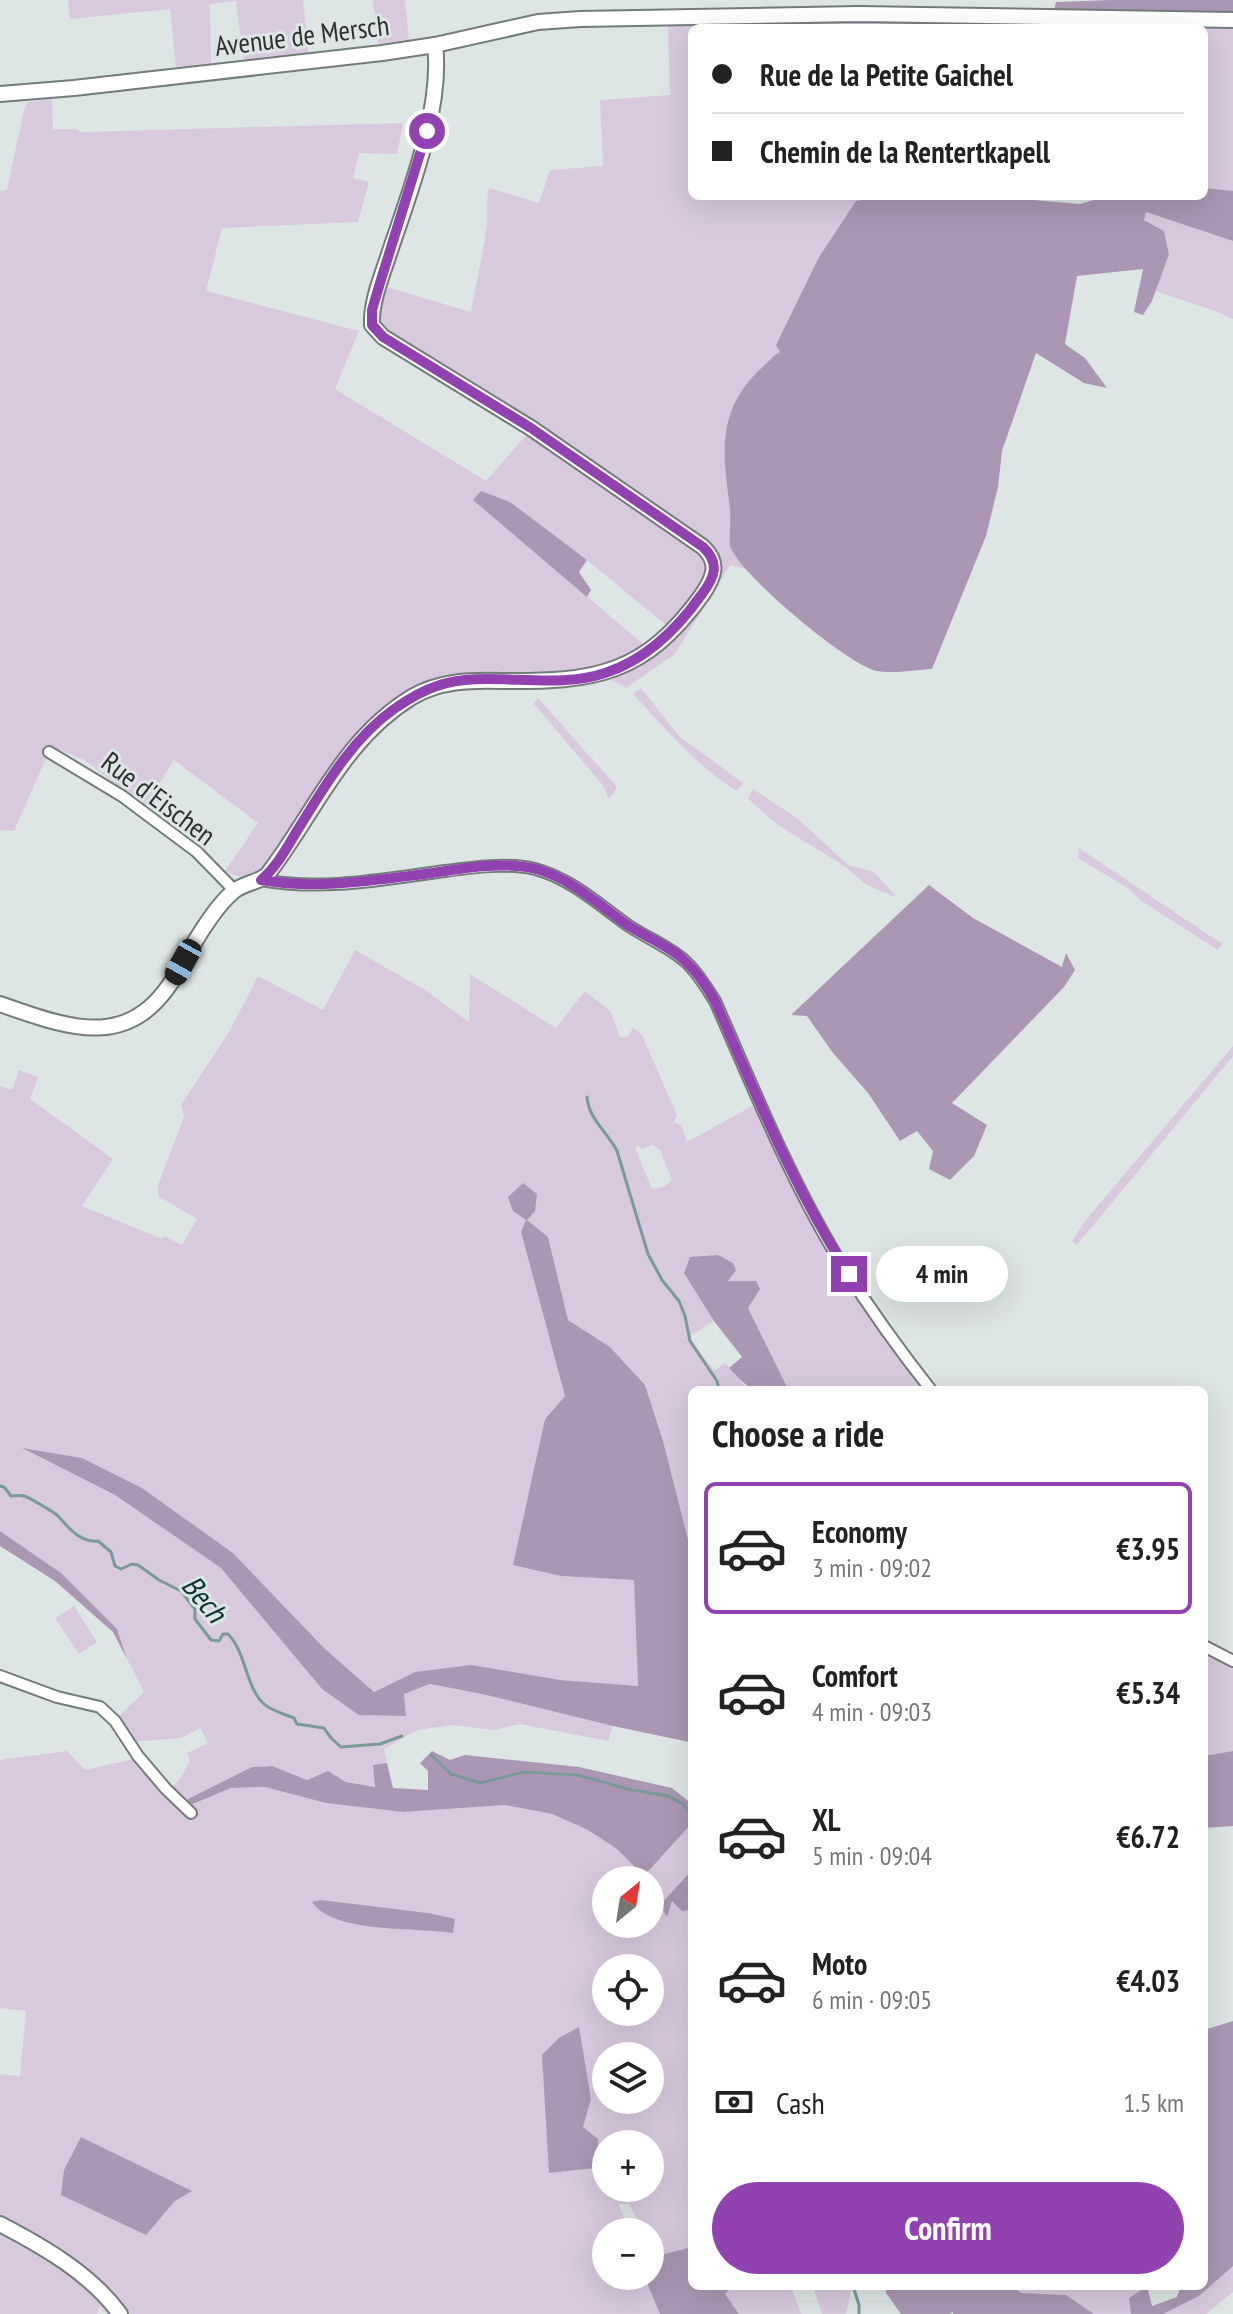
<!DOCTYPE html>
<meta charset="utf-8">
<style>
body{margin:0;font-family:"PT Sans Narrow",sans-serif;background:#f6f6f6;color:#222;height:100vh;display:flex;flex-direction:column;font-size:30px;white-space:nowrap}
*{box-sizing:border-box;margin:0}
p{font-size:26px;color:#767676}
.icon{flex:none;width:44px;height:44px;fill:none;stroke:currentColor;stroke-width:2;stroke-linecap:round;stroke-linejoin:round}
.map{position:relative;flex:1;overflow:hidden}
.sheet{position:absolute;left:688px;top:1386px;width:520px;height:904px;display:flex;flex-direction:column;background:#fff;border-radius:12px;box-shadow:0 8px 32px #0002}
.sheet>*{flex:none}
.top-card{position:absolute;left:688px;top:24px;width:520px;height:176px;border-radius:12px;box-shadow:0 8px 32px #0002;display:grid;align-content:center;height:176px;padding:0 24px;background:#fff}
.needle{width:52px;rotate:30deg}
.controls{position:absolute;left:592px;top:1866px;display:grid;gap:16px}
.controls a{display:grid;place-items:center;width:72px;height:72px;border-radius:50%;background:#fff;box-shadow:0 8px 32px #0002;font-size:40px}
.end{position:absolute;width:36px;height:36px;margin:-18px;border:10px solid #9241b1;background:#fff;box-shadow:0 0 0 4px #fff}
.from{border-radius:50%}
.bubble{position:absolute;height:56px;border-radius:28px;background:#fff;box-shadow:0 8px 32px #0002;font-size:26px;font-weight:600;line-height:56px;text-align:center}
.car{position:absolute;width:24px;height:48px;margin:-24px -12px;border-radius:10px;box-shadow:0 0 6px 2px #0007;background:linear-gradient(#222 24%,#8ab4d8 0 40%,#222 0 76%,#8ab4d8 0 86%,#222 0)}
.top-card b{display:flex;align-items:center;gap:28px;height:76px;font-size:30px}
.top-card b+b{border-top:2px solid #e0e0e0}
.top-card i{width:20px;height:20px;background:#222}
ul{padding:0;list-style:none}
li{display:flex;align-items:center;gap:24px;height:132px;margin:0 16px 12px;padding:0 8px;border:4px solid transparent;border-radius:12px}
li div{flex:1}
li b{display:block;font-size:30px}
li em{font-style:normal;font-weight:600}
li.selected{border-color:#9241b1}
li>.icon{width:72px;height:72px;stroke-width:1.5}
h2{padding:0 24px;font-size:36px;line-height:96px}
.pay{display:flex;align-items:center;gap:20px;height:88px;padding:0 24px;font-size:30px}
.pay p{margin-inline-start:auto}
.cta{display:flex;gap:16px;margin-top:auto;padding:16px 24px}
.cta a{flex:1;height:92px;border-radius:48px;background:#9241b1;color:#fff;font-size:32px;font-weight:600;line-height:92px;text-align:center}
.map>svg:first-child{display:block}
.green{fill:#d8c9df;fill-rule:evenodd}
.forest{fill:#ab97b3}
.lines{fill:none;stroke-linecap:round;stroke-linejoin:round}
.stream{stroke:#7a9a98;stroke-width:3}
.street-casing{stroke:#747b7b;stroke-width:14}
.secondary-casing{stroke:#747b7b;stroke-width:18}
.street{stroke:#fff;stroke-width:10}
.secondary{stroke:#fff;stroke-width:14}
.route{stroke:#9241b1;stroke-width:10}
.labels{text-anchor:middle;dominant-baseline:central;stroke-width:6;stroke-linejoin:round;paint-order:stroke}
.street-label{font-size:28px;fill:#2d3030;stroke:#dee6e5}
.water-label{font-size:30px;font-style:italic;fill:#083434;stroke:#dee6e5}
</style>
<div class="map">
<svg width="1233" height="2314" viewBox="0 0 1233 2314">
<rect width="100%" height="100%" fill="#dee6e5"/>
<g class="green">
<path d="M68,0h235l6,56 -65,7 -8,-62 -26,3 1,59 -35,4 -6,-58 -100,10z"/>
<path d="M373,0h32l4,39 -31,5z"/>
<path d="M641,17l592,3v171l-29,-3v-160h-512v168h237l-4,2 -48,-1 -21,4 -37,56 -43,88 4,7 -34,33 -7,12 -14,39 7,88 -2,21 16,24 -16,-4 -55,89 -49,34 -16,-9c-30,6 -60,8 -91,8 -26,0 -54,-2 -79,4 -58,14 -134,125 -172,171 -15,15 -23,19 -43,9l33,-48 -84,-63 -29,46 -61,-46 -33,-13 -37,84 -14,-1v-639l7,-1 17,-80 4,-8 24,-3 1,30h23l5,3 322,-9 -6,31 -38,-1 -6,25 16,4 -11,40 -136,6 -16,63 153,40 -24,58 151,92 42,-48 -137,-97c-16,-20 -13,-27 -8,-50l88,26c5,-29 12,-58 16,-87 1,-13 -1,-24 2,-37l50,15 11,-33 53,-4 -3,-66 70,-5 -2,-69 -27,1zM473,499l37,3 77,58 85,70 -23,19z"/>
<path d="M1145,211l88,30v78l-18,-8 -60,-20 14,-38 -5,-22 -20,-12z"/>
<path d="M641,688l38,48 64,47 -6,8c-40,-24 -72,-63 -104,-97z"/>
<path d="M538,698l79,89 -8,12 -7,-15 -68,-80z"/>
<path d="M753,789l44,29 51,47 26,7 23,25c-14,-4 -28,-10 -39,-19 -5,-4 -9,-9 -14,-12 -36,-24 -65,-35 -96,-68z"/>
<path d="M1079,848l143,96 -4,6 -78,-50 -11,-11 -51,-31z"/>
<path d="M355,950l70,40 44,32 1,-48 86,54 29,-37 26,21 9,25h7l6,-9 9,7 35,80 -3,7 7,3 6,17 67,-37c44,104 103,197 173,285h-169l29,-3 -39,-79 8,-27 -29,1 -42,-9 29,48 -23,14 1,6 22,30 11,-8 19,22 10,5h-62v165l-29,-114 -18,-56 -35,-38 -42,-27 -20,-83 -21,-17 -6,13 44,163 -21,23 17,157 73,4 4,106 -78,-6 -145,-8 -41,20 -50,-44 -91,-95 -91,-65 -60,-30 -57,-8 90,45 106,73 101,121 84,27 -2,-22 26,-10 52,10 131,32 -5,15 -88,-17 -26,6 -41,-5 -36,5 -33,19 3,14 -14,3 3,21 -30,-5 -18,-11 -21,9 -35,-14 -20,1 -64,32v4l6,1 37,-16 34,-1 61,16 77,9 102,-7 47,9 36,16 29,19 27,27 48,-53v47l-32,35 7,11 5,-15 10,9h10v337l-35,10 -7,-13v-12h-6l-15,-28h-10l10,28h-23v44h38l16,38h-553l-7,-8 -3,8h-97v-240l20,2 6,-65 -26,-3v-248l67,-9 18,19 49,-11c10,11 25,39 41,25 6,-5 11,-16 15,-23l-3,-8 21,-10 -8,-15 -19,10 -47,4 -17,-24 27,-26 -17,-33 -10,-30 -56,-56 -61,-42v-445l12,4 7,-20 19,7 -8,22 83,60 -31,47 80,33 2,-3 18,9 15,-26 -39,-23v-11l26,-68 -3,-12 48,-73 29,-56 65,34zM652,1145l8,5 12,30 -7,6 -13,3 -17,-41 3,-2 4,3zM606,1880h44v44h-44zM321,1900l107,13 25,20 -140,-31zM606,1968h44v44h-44zM578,2027l13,72 -8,28 23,37v-20h44v44h-44v-21l-57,6zM606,2056h44v44h-44zM81,2137l110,54 -16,10 -29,33z"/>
<path d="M1233,1046v10l-156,189 -5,-4 13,-20z"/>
<path d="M74,1606l23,36 -18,12 -24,-36z"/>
<path d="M1204,1642l29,13v96l-29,5z"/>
<path d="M1233,2266v26l-27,22h-43l36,-18z"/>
<path d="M732,2286h59l10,28h-62l-14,-20z"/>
<path d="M813,2286h37l1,4 -5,24h-24z"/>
<path d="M1013,2286h62l1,3 11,-3h60l-18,12 2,16h-37l-28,-19 -46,-2z"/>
</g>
<g class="forest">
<path d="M1111,0h122v20l-181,-3 4,-15z"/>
<path d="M1204,188l29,3v50l-87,-29 -2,8 20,11 5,23 -17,47 -9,14 -9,-3 9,-43 -66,7 -12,68 20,14 22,30 -23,-5 -48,-30 -34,98 -4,36 -12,49 -54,133c-17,1 -38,5 -55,2 -29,-6 -138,-97 -147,-125 -1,-6 1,-27 0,-37 -5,-44 -14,-83 15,-123 8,-11 20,-21 30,-31l5,-3 -4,-7 43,-88 37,-56 21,-4 48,1 4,-2h58l93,8 27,-8h97z"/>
<path d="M481,491l29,11 77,58 -8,12 12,18 -4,7 -114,-97z"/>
<path d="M929,885l44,33 89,49 4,-14 9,17 -11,17 -112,116 35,22 -13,31 -24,24 -21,-11 4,-18 -16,-20 -17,10 -32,-48 -35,-40 -26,-37 -16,-1z"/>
<path d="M523,1183l14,11 -2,17 -8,9 21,17 20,83 42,27 35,38 18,56 29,114v181l-3,6 -76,-16 -131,-32 -52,-10 -26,10 2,22 -47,-1 -37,-26 -101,-121 -106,-73 -93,-47 60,10 60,30 91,65 91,95 50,44 41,-20 56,-7 89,15 78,6 -4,-106 -73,-4 -48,-11 32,-146 20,-23 -44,-164 5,-12 -13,-9 -5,-14z"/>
<path d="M718,1255l15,8 3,7 -8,11h28l4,8 -12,19 39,79c-35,3 -33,8 -58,-19l13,-11 -28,-36 -30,-48 6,-16z"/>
<path d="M0,1531l61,42 56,56 10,30 -14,-27 -58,-51 -55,-35z"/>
<path d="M432,1751l18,9 15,-5 114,12 93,21 20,16v19l-48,53 -27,-27 -29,-19 -36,-16 -47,-9 -102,7 -77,-9 -61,-16 -34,1 -38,16 -6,-1 1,-4 64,-32 20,-1 35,14 21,-9 18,11 29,5 -2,-22 14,-2 6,25 35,2v-19l-8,-8z"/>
<path d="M1233,1751v75l-29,2v-72z"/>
<path d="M692,1870v40l-10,1 -10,-10 -5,16 -7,-12z"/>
<path d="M321,1900l107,13 27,6 -2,14c-36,-6 -120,1 -141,-31z"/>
<path d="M1233,2021v245l-34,30 -36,18h-32l-2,-16 18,-12 5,20 25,-9 4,-11h23v-256z"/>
<path d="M579,2027l12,72 -8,28 15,12 1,17 7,11 -57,6 -7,-118 17,-17z"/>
<path d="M81,2137l111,54 -17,10 -29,34 -85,-40 3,-25z"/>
<path d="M650,2244l7,12 35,-9v39h40l-7,8 14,20h-79l-16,-38h6z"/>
<path d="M886,2286h127l8,7 45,2 28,19h-141v-2l-4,2h-48l-15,-21z"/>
</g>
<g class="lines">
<g class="stream">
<path d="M587,1097c2,23 20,34 30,54l31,103 14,26 17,21 6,15 5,25 27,40 2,9"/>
<path d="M0,1486l4,1 7,9c3,0 10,-1 13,0 5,1 29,16 33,19 11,12 23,28 41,26l13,11 4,14 6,3 11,-5 6,1 21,15 22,11 14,18v10l16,21 8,1 4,-7h5c18,18 18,54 36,70 8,7 20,10 30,14l3,6 27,4 7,10 10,9 39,-3 22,-8"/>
<path d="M431,1755l20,19 29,9 44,-11 53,3 55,15 36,6 15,8 9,11"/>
<path d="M853,2286l6,19v9"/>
</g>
<defs>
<g id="street">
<path d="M49,752l73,44 75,56 37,38"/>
<path d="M261,880c59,11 118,0 177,-8 30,-4 67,-10 97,-3 37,10 64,36 94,57 18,12 41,21 57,36 12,11 20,25 29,39 38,86 73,174 121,254 29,47 61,92 95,135"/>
<path d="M1204,1646l29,15"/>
<path d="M0,1676l57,21 43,10 15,14 23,35 28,33 25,24"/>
</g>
<g id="secondary">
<path d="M0,94l74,-6 308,-35 53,-8 103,-23 42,-3 279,-5 374,6"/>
<path d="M0,1004c76,27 135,48 181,-38 12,-22 33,-59 53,-75 10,-8 23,-8 33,-16 48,-62 75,-135 145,-178 27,-16 58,-17 89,-16 94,1 143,-6 201,-86 12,-18 18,-32 1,-48l-172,-119 -148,-91 -11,-12c-1,-24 10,-49 17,-71 20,-60 54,-146 46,-209"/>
<path d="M0,2224c44,23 91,50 120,90"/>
</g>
</defs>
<use href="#street" class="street-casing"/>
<use href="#secondary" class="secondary-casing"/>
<use href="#street" class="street"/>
<use href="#secondary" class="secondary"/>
</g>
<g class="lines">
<path class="route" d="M427,131l-47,152 -8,27v15l11,12 148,91 172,119c17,16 12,30 -1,47 -24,34 -56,66 -97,79 -53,18 -119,-4 -168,13 -16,5 -30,14 -43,23 -41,29 -68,75 -94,117 -12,19 -22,40 -39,54 57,10 114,0 171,-7 32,-5 71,-12 104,-4 36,10 63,36 93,57 19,12 42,21 57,36 12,11 21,25 29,39 41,93 79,188 134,273"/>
</g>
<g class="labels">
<g class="street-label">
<text transform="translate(302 35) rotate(-7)">Avenue de Mersch</text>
<text transform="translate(159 798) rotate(37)">Rue d'Eischen</text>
</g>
<g class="water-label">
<text transform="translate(205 1598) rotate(50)">Bech</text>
</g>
</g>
</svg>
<div class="controls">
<a><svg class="needle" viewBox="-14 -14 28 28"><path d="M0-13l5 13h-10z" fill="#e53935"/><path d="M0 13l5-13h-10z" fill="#767676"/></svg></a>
<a><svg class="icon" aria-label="locate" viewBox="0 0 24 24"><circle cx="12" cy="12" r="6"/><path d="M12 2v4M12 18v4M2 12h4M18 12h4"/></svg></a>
<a><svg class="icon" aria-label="layers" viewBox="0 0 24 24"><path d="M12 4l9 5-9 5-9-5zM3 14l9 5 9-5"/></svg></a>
<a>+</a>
<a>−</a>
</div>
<i class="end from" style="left:427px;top:131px"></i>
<i class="end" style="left:849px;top:1274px"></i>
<div class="bubble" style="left:876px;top:1246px;width:132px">4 min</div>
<i class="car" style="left:183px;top:962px;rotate:209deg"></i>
<div class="top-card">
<b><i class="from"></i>Rue de la Petite Gaichel</b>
<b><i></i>Chemin de la Rentertkapell</b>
</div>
<section class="sheet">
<h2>Choose a ride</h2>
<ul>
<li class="selected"><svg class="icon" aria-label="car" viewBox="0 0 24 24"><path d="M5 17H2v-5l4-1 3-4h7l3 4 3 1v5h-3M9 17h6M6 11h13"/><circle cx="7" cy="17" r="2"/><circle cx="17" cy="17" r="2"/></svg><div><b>Economy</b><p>3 min · 09:02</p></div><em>€3.95</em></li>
<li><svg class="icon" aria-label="car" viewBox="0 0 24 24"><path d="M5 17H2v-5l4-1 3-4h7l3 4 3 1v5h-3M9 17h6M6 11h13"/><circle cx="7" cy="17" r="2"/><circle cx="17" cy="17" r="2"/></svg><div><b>Comfort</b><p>4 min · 09:03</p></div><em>€5.34</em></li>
<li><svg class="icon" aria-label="car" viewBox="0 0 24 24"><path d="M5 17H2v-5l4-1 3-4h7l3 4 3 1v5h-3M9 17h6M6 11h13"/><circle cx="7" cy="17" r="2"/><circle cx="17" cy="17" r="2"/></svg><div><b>XL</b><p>5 min · 09:04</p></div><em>€6.72</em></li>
<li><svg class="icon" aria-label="car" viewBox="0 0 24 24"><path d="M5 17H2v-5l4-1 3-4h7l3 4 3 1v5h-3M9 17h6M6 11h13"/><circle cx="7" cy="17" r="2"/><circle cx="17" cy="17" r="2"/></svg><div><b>Moto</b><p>6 min · 09:05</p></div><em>€4.03</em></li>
</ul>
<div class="pay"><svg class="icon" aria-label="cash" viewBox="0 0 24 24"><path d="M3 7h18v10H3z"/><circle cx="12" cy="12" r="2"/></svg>Cash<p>1.5 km</p></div>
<div class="cta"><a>Confirm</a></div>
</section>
</div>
